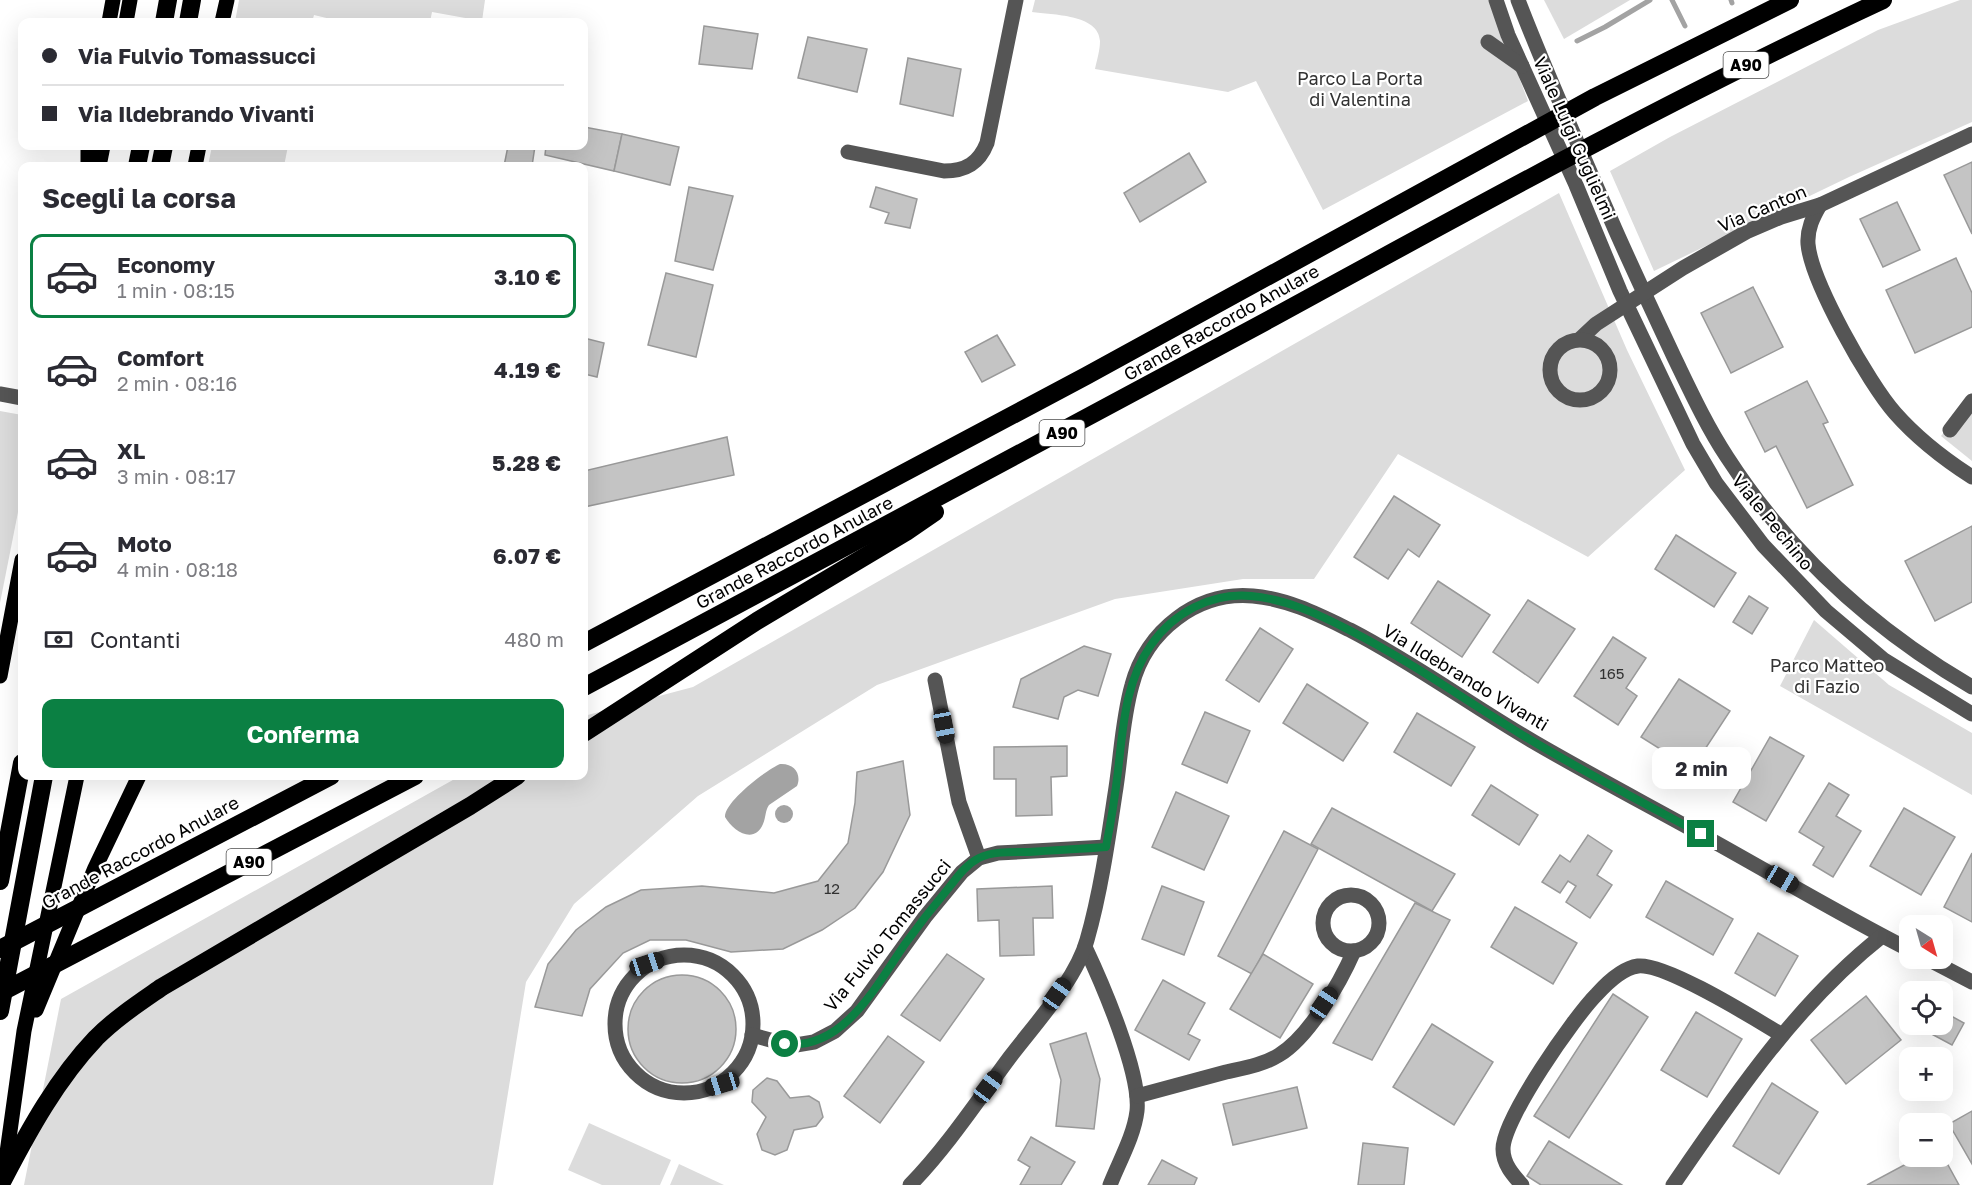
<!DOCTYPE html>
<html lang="it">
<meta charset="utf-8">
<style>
body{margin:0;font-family:"Golos Text",sans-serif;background:#f2f2f3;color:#2b2b33;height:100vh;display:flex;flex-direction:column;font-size:22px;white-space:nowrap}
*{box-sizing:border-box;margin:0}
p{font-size:20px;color:#7c7c81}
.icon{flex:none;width:33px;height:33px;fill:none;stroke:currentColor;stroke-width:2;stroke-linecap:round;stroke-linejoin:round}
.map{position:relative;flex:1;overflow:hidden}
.side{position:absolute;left:18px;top:162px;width:570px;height:618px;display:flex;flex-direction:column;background:#fff;border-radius:12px;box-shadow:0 6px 24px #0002}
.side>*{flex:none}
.banner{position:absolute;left:18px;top:18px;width:570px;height:132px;border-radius:12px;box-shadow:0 6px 24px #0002;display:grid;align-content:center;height:132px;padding:0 24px;background:#fff}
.needle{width:39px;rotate:143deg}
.tools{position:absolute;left:1899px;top:915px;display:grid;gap:12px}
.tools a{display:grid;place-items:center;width:54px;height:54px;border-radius:12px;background:#fff;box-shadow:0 6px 24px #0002;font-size:30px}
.end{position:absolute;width:27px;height:27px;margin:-14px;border:8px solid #0b8043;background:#fff;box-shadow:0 0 0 3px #fff}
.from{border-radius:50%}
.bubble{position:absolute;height:42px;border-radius:12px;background:#fff;box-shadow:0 6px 24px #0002;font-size:20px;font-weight:700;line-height:42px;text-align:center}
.car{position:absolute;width:18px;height:36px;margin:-18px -9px;border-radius:8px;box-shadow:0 0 4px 2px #0007;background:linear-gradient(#222 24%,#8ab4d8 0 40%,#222 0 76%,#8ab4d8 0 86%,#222 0)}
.banner b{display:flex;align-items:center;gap:21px;height:57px;font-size:22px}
.banner b+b{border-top:2px solid #e1e1e2}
.banner i{width:15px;height:15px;background:#2b2b33}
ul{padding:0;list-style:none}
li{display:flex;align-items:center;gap:18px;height:84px;margin:0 12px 9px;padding:0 12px;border:3px solid transparent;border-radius:12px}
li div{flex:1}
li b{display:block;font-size:22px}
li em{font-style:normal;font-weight:700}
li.selected{border-color:#0b8043}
li>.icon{width:54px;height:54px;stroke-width:1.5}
h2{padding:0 24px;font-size:27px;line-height:72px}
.pay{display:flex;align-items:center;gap:15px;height:66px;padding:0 24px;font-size:22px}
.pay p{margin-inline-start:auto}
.button{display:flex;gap:12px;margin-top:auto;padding:12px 24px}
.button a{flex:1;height:69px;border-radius:12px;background:#0b8043;color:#fff;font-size:24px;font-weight:700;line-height:69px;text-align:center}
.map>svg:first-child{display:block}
.green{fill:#dcdcdc}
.water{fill:#a3a3a3}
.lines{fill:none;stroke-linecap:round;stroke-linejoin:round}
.stream{stroke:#a3a3a3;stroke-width:5}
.building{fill:#c4c4c4;stroke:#999;stroke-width:1.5}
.minor{stroke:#555;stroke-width:15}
.major{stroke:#000;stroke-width:15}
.highway{stroke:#000;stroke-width:18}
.route{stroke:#0b8043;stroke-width:8}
.labels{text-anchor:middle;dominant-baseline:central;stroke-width:4.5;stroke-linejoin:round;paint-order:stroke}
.number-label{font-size:15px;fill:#313131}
.shield{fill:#fff;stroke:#4c4c4c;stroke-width:1.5}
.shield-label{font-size:16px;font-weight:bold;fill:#000}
.park-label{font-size:18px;fill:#333;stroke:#fff}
.street-label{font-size:18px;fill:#000;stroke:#fff}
</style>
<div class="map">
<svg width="1972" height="1185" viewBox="0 0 1972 1185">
<rect width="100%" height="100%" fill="#fff"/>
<g class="green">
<path d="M239,0h246l-3,21 -50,-9 -2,10h-87l-29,-7 -2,7h-77z"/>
<path d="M1035,0h455l38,101 -205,109 -67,-129 -28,11 -133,-23c2,-9 5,-19 5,-28 -1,-27 -48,-26 -68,-29z"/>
<path d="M1544,0h86l-66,39z"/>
<path d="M1960,0h12v122l-123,55 -195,94 -44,-100 60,-34 208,-107z"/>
<path d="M212,146h76l-4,20h-76z"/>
<path d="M1559,193l68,157 58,120 -97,87 -190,-103 -84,125h-71l-128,20 -238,86 -179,111 -124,108 -48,78 -33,203h-469l37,-186 399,-223h124v-60l109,-29z"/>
<path d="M1972,401v60l-31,-25z"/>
<path d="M0,411l22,4v77l-22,111z"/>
<path d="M1814,620l75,65 83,48v62l-192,-109z"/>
<path d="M589,1123l82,37 -11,25h-58l-34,-15z"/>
<path d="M679,1164l45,21h-54z"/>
</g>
<g class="water">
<path d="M780,764c14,-1 22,10 17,22l-28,19c-4,6 -3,12 -6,19 -9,21 -30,7 -38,-7 -1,-15 41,-47 55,-53z"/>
<circle cx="784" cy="814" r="9"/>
</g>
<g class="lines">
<g class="stream">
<path d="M1672,0l13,26"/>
<path d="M1731,0l1,3"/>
<path d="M1577,41l28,-14 45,-27"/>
</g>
</g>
<g class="building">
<path d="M704,26l54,8 -6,35 -53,-5z"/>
<path d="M808,37l59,12 -10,43 -59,-14z"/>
<path d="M908,58l53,11 -8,47 -53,-12z"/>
<path d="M584,127l38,7 -8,37 -69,-16 1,-9h38z"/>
<path d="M622,134l57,13 -9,38 -56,-14z"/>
<path d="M508,146h27l-3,20h-28z"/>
<path d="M1189,153l17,29 -66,40 -16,-29z"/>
<path d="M1972,162v72l-28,-59z"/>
<path d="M689,187l44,9 -20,74 -38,-9z"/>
<path d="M876,187l41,12 -7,29 -25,-5 4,-10 -19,-6z"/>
<path d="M1897,202l23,48 -37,17 -23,-48z"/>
<path d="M1956,258l16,35v34l-57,26 -29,-63z"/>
<path d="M666,273l47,12 -17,72 -48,-12z"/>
<path d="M1753,287l30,60 -52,26 -30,-60z"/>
<path d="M997,335l18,30 -33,17 -17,-30z"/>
<path d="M584,338l20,5 -7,34 -13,-3z"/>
<path d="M1807,381l21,41 -5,2 30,61 -46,23 -31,-62 -11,6 -20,-40z"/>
<path d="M727,437l7,38 -150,32v-36z"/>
<path d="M1394,496l46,29 -21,32 -11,-8 -20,30 -34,-22z"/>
<path d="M1972,526v76l-37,19 -30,-60z"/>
<path d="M1676,535l60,38 -22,34 -59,-38z"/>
<path d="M1438,581l52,34 -28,42 -51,-34z"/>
<path d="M1749,596l19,12 -16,26 -19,-12z"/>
<path d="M1528,600l47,29 -37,54 -45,-31z"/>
<path d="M1260,628l33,21 -34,53 -33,-22z"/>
<path d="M1613,637l33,21 -20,30 11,8 -19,29 -44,-29z"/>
<path d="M1084,646l27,8 -13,42 -20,-6 -14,7 -6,22 -45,-12 8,-28z"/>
<path d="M1679,679l51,32 -38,58 -51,-32z"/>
<path d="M1307,684l61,39 -25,38 -60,-38z"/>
<path d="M1205,712l45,19 -23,52 -45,-19z"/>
<path d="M1417,713l58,34 -24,39 -57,-34z"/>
<path d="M1770,737l34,19 -38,65 -33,-19z"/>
<path d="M1067,746v30l-16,1 1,38 -36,1v-37h-22v-32z"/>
<path d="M903,761l7,54 -27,57 -28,36 -33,22 -39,19 -52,3 -45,-12h-36l-27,13 -33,36 -8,27 -47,-9 13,-43 28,-34 30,-23 35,-17 61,-4 72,7 44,-12 30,-38 7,-40 2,-31z"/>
<path d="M1829,783l20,12 -13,21 25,15 -28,46 -20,-12 11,-18 -25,-15z"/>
<path d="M1491,785l47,30 -19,30 -47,-30z"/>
<path d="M1176,792l53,24 -25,54 -52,-23z"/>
<path d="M1332,808l123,66 -23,37 -121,-67z"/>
<path d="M1904,808l51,29 -34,58 -51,-29z"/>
<path d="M1284,831l34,18 -66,125 -34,-18z"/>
<path d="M1588,835l24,16 -15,24 15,10 -22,33 -24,-16 10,-16 -8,-5 -8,12 -18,-11 18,-27 10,7z"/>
<path d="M1972,853v69l-28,-15z"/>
<path d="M1666,881l67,38 -20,36 -67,-38z"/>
<path d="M1052,886l1,32h-20l1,37 -34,1 -1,-36 -21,1 -1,-32z"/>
<path d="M1162,886l42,16 -20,53 -42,-16z"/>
<path d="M1415,903l35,17 -78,140 -39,-17z"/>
<path d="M1515,907l62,36 -24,41 -62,-37z"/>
<path d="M1758,933l40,23 -23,40 -40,-23z"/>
<path d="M947,954l37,25 -44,62 -39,-26z"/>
<path d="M1263,954l50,30 -33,54 -50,-29z"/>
<circle cx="682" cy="1029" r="54"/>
<path d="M1163,980l42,23 -17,31 12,6 -11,20 -54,-30z"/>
<path d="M1613,994l35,23 -79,121 -35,-22z"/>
<path d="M1866,996l35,44 -55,44 -35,-44z"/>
<path d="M1942,1011l22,12 -12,22 -39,-21h29z"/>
<path d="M1696,1012l46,27 -35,58 -46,-27z"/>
<path d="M1432,1024l61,38 -39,63 -61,-38z"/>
<path d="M1086,1033l14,46 -6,50 -38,-3 5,-46 -11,-36z"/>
<path d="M888,1036l36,26 -44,61 -36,-27z"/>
<path d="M767,1078l10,3 13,17 19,-2 10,6 4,15 -7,9 -22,4 -7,20 -12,5 -13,-5 -5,-16 9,-17 -14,-15 1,-12z"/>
<path d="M1772,1083l46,29 -39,62 -46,-28z"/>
<path d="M1297,1087l10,41 -74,17 -10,-41z"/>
<path d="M1972,1111v53l-23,-40z"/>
<path d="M1031,1137l44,25 -14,23h-41l10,-18 -12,-7z"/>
<path d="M1549,1141l73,44h-81l-14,-9z"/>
<path d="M1363,1143l45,5 -4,37h-46z"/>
<path d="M1942,1154l17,31h-92l54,-29h21z"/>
<path d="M1162,1160l35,18 -3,7h-46z"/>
</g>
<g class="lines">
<g class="minor">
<path d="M1496,0l12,35 68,150 44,106 73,153 23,39 47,62 63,66 58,49 88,54"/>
<path d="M1518,0c30,78 64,153 97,229 19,43 39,85 59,128 16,33 32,68 53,100 62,96 146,172 245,230"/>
<path d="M1488,42l34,24"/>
<path d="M848,152l96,19c22,0 35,-8 43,-28l29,-143"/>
<path d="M1820,205c-7,12 -13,24 -12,39 3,37 61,140 87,169 22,25 49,46 77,64"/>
<path d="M1580,339l16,-15 87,-56 65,-37 33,-14 39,-12 152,-71"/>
<circle cx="1580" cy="370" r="30"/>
<path d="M0,394l22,4"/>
<path d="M1950,430l22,-29"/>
<path d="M935,680l24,122 20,56"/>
<circle cx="1351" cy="923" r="28"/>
<path d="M1085,947c17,36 56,126 52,164 -3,25 -18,51 -27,74"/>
<circle cx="684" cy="1024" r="69"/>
<path d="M1926,958l46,24"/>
<path d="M752,1035l33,9 11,1 18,-3 21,-11 22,-20 68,-94 37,-45 17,-14 19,-5 108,-6"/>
<path d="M1137,1096c29,-8 59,-16 89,-24 18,-4 37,-7 53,-17 30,-18 61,-72 75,-104"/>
<path d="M910,1185c37,-38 68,-85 100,-128 25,-33 66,-77 77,-117 13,-45 21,-99 28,-146 6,-36 7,-74 17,-109 14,-54 65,-94 121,-89 35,3 66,19 97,34 64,33 122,76 184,112 55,32 112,62 168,93 69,38 137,79 208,115"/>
<path d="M1522,1185c-9,-10 -19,-21 -19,-36 0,-30 71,-132 94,-155 10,-11 26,-26 41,-28 28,-3 117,53 144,69"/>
<path d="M1673,1185c61,-89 124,-182 209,-249"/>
</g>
<g class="major">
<path d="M109,22l4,-22"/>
<path d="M126,22l4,-22"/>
<path d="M222,22l5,-22"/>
<path d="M88,166v-20"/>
<path d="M99,166l4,-20"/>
<path d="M195,166l4,-20"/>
<path d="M0,676l22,-116"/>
<path d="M36,1010l59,-142 44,-92"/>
<path d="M4,1174l20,-143 53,-255"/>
</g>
<g class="highway">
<path d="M164,22l4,-22"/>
<path d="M188,22l4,-22"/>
<path d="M137,166l4,-20"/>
<path d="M160,166l4,-20"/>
<path d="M584,643l502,-267 509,-279 195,-97"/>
<path d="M584,687c226,-119 452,-240 677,-363 205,-112 409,-225 622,-324"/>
<path d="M584,733l173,-112 149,-89 29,-20"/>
<path d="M0,881l22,-118"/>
<path d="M0,949l331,-173"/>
<path d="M0,993l415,-217"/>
<path d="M0,1011l44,-235"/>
<path d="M3,1180c26,-50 54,-101 93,-142 20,-20 43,-35 66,-51l308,-181 47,-30"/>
</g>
</g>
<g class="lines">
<path class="route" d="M785,1044c59,6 91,-58 120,-100 13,-18 27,-36 42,-54 9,-11 18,-25 32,-32 14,-7 34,-6 50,-6 26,-2 51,-3 77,-5 5,-25 9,-51 12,-76 5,-43 7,-89 33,-126 22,-32 61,-53 100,-49 35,3 67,18 98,34 59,30 113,68 170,103 59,36 121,68 182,101"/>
</g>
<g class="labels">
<g class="number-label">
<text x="1612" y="673">165</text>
<text x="832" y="888">12</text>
</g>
<g class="shield">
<rect x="1723.5" y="52" width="45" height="26" rx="4.5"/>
<rect x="1039.5" y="420" width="45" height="26" rx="4.5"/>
<rect x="226.5" y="849" width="45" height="26" rx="4.5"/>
</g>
<g class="shield-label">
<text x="1746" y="65">A90</text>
<text x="1062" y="433">A90</text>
<text x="249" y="862">A90</text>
</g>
<g class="park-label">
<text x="1360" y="78">Parco La Porta<tspan x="1360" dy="21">di Valentina</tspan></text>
<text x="1827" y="665">Parco Matteo<tspan x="1827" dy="21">di Fazio</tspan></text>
</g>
<g class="street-label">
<text transform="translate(1575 138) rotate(66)">Viale Luigi Guglielmi</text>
<text transform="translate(1762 208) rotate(-23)">Via Canton</text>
<text transform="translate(1221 322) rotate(-29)">Grande Raccordo Anulare</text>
<text transform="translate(1773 522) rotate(51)">Viale Pechino</text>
<text transform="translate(794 552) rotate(-28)">Grande Raccordo Anulare</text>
<text transform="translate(1466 677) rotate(31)">Via Ildebrando Vivanti</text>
<text transform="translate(140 852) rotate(-28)">Grande Raccordo Anulare</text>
<text transform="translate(887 935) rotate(-51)">Via Fulvio Tomassucci</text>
</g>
</g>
</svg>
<div class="tools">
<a><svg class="needle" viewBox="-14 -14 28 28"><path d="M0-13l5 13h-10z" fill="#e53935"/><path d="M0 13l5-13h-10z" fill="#7c7c81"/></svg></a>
<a><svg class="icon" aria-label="locate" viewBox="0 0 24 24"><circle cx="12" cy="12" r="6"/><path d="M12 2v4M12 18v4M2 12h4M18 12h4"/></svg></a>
<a>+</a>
<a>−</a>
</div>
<i class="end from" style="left:785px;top:1044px"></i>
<i class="end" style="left:1701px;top:834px"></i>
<div class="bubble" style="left:1652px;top:747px;width:99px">2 min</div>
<i class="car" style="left:944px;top:726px;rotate:169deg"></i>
<i class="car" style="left:1782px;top:879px;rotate:120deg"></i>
<i class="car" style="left:647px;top:964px;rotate:72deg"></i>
<i class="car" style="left:1057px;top:994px;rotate:35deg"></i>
<i class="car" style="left:1324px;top:1003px;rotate:34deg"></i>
<i class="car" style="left:722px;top:1084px;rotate:253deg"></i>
<i class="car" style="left:988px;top:1087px;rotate:37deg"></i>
<div class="banner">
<b><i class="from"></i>Via Fulvio Tomassucci</b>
<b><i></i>Via Ildebrando Vivanti</b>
</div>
<section class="side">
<h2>Scegli la corsa</h2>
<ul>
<li class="selected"><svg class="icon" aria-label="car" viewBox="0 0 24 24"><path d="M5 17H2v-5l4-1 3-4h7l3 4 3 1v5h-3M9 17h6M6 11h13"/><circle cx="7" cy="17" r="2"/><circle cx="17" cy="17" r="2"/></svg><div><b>Economy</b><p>1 min · 08:15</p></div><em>3.10 €</em></li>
<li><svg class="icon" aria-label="car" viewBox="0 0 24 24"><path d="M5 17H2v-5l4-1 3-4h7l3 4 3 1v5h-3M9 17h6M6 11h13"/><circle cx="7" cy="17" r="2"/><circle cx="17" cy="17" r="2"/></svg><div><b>Comfort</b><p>2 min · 08:16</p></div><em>4.19 €</em></li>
<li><svg class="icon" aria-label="car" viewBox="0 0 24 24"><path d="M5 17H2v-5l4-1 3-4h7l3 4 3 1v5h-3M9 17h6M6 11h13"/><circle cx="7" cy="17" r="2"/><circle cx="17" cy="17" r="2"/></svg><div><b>XL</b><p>3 min · 08:17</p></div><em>5.28 €</em></li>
<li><svg class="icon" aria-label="car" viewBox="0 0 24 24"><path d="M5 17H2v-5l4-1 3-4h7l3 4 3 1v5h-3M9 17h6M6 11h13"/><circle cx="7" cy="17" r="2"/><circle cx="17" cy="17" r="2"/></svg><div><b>Moto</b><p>4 min · 08:18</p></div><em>6.07 €</em></li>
</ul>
<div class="pay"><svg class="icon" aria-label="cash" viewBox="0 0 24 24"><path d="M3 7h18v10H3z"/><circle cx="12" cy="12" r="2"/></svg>Contanti<p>480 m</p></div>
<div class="button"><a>Conferma</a></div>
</section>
</div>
